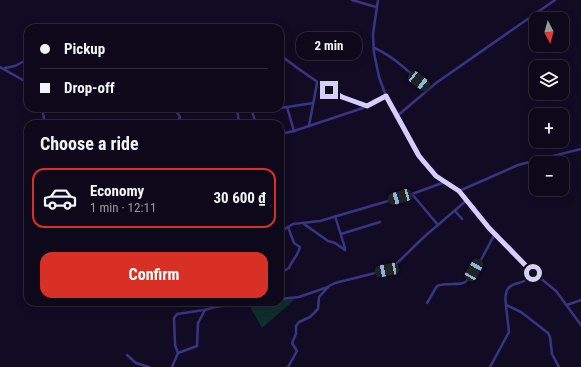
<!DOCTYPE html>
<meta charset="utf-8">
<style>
body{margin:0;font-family:"Roboto Condensed",sans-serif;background:#1b1727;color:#f1f3f6;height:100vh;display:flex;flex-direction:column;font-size:15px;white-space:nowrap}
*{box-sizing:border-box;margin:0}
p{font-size:13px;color:#9a9aa2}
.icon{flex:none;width:22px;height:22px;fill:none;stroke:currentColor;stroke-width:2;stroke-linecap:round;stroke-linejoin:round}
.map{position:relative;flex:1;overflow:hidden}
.sheet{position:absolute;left:24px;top:120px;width:260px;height:186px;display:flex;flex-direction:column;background:#0d091a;border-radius:12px;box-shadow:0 2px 10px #0003,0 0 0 1px #2d2a39}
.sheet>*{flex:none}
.banner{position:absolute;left:24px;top:24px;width:260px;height:88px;border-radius:12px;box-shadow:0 2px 10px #0003,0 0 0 1px #2d2a39;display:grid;align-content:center;height:88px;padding:0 16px;background:#0d091a}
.needle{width:26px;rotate:174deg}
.fabs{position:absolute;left:529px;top:12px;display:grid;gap:8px}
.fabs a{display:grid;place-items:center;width:40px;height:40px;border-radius:8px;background:#0d091a;box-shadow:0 2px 10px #0003,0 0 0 1px #2d2a39;font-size:20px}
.end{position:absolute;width:18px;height:18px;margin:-9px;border:5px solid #d6ceff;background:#111;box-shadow:0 0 0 2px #111}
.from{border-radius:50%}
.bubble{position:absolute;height:28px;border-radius:12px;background:#0d091a;box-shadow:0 2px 10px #0003,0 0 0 1px #2d2a39;font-size:13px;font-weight:700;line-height:28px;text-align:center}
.car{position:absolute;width:12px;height:24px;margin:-12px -6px;border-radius:5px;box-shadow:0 0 3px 1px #0007;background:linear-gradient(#222 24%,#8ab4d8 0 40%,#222 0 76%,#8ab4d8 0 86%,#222 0)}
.banner b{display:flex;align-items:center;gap:14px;height:38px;font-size:15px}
.banner b+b{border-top:1px solid #2d2a39}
.banner i{width:10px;height:10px;background:#f1f3f6}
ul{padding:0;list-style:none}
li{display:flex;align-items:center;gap:12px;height:60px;margin:0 8px 6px;padding:0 8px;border:2px solid transparent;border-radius:12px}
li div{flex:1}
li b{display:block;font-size:15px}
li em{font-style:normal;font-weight:700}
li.active{border-color:#d93025}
li>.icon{width:36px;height:36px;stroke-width:1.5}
h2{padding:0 16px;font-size:18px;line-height:48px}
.primary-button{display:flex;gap:8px;margin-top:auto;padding:8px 16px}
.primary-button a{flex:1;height:46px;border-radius:12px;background:#d93025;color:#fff;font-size:16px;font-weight:700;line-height:46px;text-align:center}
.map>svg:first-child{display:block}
.green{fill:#0f2d2d}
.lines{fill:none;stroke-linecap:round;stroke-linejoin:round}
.street{stroke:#3b3485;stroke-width:2.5}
.route{stroke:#d6ceff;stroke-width:5}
</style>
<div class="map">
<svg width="581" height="367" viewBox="0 0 581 367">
<rect width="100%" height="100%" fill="#110c23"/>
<path class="green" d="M292,299l2,1 -32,28 -13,-23 13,-3h18v-2z"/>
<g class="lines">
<g class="street">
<path d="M352,0l24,7"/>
<path d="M378,0l-5,34 1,19 5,24 7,19 30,57 20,23 23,15 30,37 38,39 29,24 25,34"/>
<path d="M229,28h1"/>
<path d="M374,48c20,8 38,27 55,41"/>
<path d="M280,55c29,22 52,39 87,51"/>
<path d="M0,67l28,16"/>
<path d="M5,68l10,-2 13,-7"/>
<path d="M42,108l3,16"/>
<path d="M237,108l2,16"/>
<path d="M280,108l7,-1"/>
<path d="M396,117l40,-34 119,-83"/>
<path d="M170,124l8,-3 2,-4 -6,-9"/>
<path d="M256,124l-4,-13 25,-3"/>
<path d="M309,126l8,-43"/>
<path d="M294,131l-7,-24 26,-4"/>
<path d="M280,134l14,-3 69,-23 23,-12"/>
<path d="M459,191l59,-26 63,-16"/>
<path d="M412,194l26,31"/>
<path d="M455,211l7,8"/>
<path d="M335,216l10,32"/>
<path d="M304,224l24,17 7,2 10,7"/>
<path d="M280,232l13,-8 27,-3 92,-27 33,-12"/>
<path d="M341,234l39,-12"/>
<path d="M280,273l9,-5c3,-8 9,-12 11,-21l-6,-4 -6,-16"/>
<path d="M533,273c-9,17 -31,2 -27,32l15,7 27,21 2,4 2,17 7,13"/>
<path d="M280,299l19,-2 29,-10"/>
<path d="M427,303l10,-17c10,-4 23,0 28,-4 8,-4 24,-38 30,-48"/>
<path d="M567,305l14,-5"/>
<path d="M178,353l-3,-8 -1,-27 3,-4 27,-4"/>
<path d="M127,355l9,8 13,4"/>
<path d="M172,367l6,-14 19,-7 1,-23 7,-13 10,-3 41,-5"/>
<path d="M288,367l9,-16 -5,-8 4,-9v-8l3,-4 11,-5 8,-8 1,-12 10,-11 6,-3 52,-13 7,-4 31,-30 42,-36"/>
<path d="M490,367l19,-35 -3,-26"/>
</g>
</g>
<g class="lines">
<path class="route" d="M329,90l13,7 25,9 19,-10 33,60 17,20 23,15 30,37 44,45"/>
</g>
</svg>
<div class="fabs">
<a><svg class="needle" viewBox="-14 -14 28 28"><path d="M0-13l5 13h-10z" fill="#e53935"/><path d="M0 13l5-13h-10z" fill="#9a9aa2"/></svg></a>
<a><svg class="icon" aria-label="layers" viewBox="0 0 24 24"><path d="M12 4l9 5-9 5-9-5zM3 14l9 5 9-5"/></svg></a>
<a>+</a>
<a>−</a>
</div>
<i class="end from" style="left:533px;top:273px"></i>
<i class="end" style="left:329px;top:90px"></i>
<div class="bubble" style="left:296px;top:32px;width:66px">2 min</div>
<i class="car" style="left:419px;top:81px;rotate:128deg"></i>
<i class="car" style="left:400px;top:197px;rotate:254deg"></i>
<i class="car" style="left:387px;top:270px;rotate:259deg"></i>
<i class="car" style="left:474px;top:270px;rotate:30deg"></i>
<div class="banner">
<b><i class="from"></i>Pickup</b>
<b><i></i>Drop-off</b>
</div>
<section class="sheet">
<h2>Choose a ride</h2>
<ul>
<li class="active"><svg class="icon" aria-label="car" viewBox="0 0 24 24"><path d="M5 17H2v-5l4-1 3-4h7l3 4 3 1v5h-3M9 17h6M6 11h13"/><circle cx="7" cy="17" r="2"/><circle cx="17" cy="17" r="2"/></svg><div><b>Economy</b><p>1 min · 12:11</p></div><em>30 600 ₫</em></li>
</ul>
<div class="primary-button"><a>Confirm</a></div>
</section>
</div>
